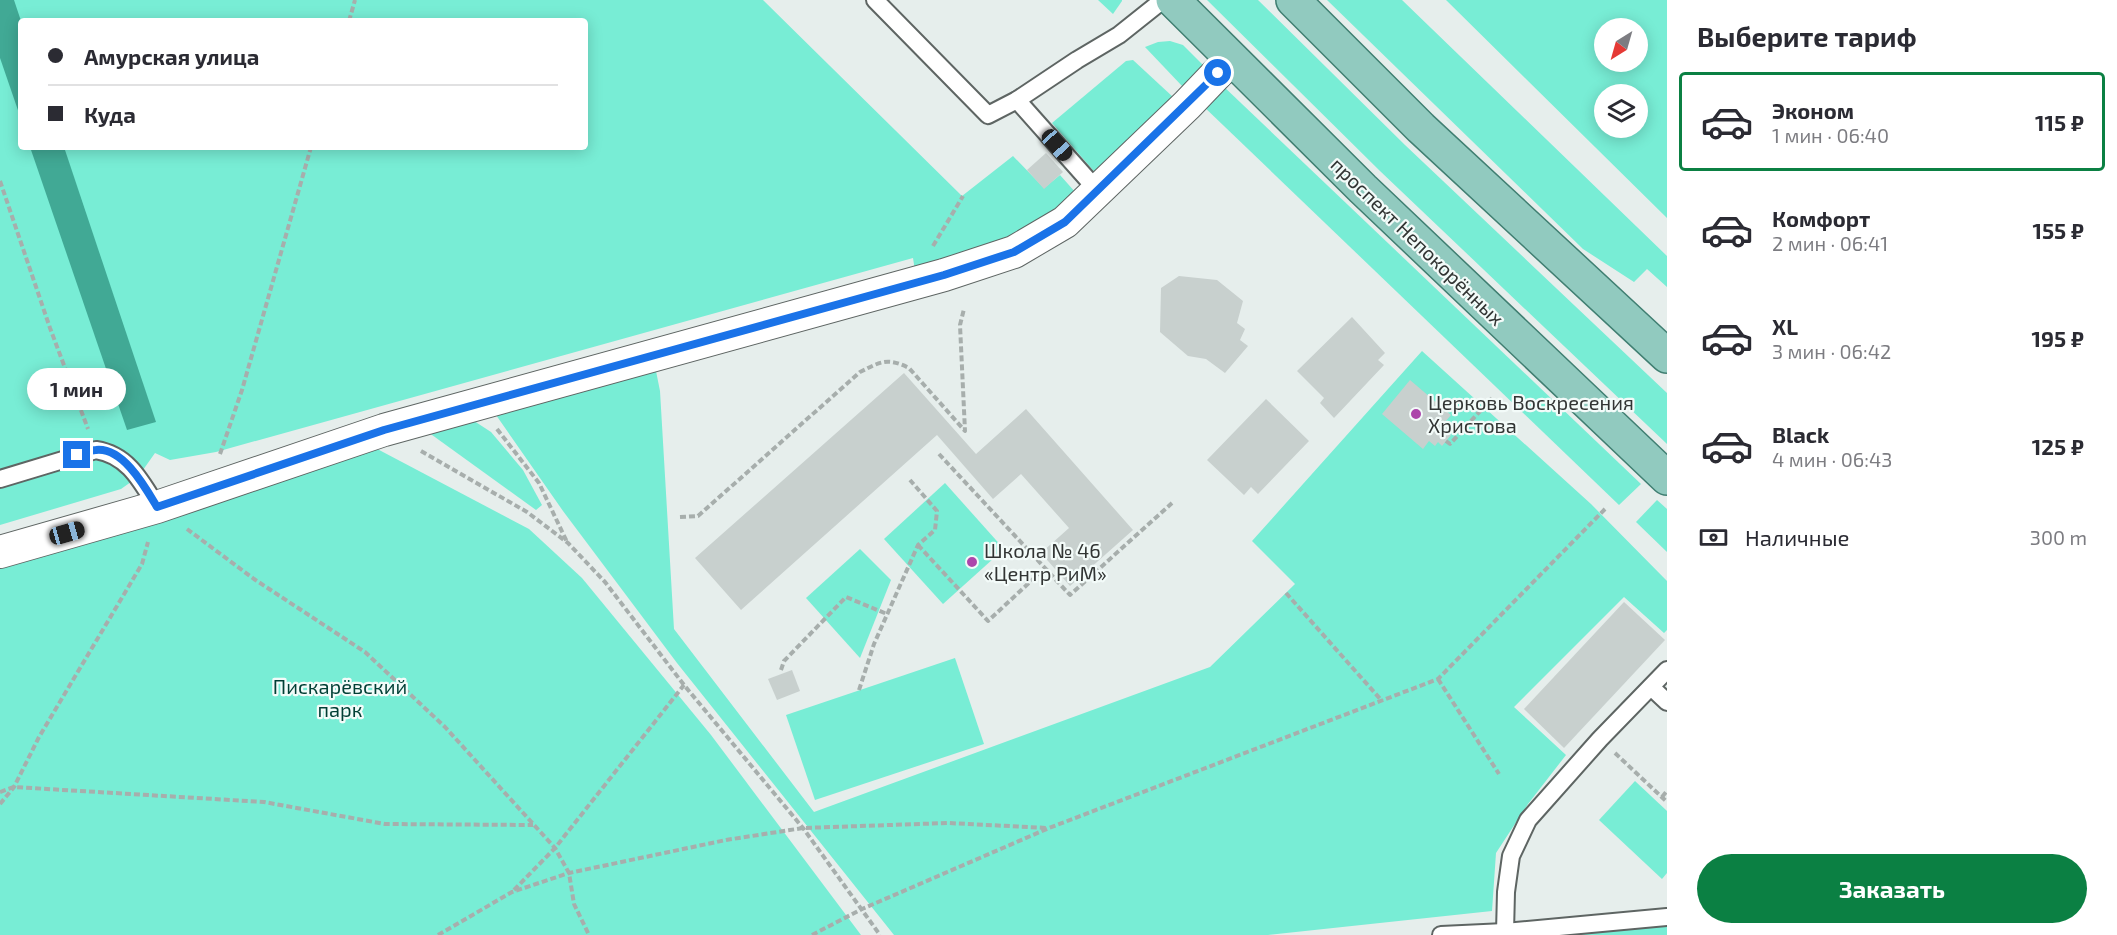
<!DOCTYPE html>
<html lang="ru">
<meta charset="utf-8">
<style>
body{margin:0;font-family:"Exo 2",sans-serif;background:#f2f2f3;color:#2b2b33;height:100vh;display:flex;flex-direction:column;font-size:22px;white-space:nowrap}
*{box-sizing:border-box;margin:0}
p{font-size:20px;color:#7c7c81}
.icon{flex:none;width:33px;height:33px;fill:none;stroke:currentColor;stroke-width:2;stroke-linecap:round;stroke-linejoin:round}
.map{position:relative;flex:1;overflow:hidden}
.details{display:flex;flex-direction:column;background:#fff;width:450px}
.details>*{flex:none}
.hud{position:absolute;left:18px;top:18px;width:570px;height:132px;border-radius:6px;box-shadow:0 3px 15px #0003;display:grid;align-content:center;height:132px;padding:0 30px;background:#fff}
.needle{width:39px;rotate:217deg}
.controls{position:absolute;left:1594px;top:18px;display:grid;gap:12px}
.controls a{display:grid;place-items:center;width:54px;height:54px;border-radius:50%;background:#fff;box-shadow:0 3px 15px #0003;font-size:30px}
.end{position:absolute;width:27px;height:27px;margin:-14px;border:8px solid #1a73e8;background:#fff;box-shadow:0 0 0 3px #fff}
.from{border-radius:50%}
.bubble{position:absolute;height:42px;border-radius:21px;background:#fff;box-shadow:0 3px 15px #0003;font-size:20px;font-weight:700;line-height:42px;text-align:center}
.car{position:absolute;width:18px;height:36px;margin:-18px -9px;border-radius:8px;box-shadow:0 0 4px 2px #0007;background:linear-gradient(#222 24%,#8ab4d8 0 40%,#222 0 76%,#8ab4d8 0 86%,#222 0)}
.hud b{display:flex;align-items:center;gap:21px;height:57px;font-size:22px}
.hud b+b{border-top:2px solid #e1e1e2}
.hud i{width:15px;height:15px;background:#2b2b33}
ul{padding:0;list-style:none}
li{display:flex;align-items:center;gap:18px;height:99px;margin:0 12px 9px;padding:0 18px;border:3px solid transparent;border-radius:6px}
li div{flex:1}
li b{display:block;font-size:22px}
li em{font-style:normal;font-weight:700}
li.selected{border-color:#0b8043}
li>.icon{width:54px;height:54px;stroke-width:1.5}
h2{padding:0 30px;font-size:27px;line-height:72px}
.pay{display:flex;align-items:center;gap:15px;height:66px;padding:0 30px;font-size:22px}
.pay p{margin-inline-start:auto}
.button{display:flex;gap:12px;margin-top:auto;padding:12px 30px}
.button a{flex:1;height:69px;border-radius:36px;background:#0b8043;color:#fff;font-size:24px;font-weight:700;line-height:69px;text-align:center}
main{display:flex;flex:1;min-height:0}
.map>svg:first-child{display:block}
.green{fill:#78edd5;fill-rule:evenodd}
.water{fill:#41a995}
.building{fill:#c8d0ce}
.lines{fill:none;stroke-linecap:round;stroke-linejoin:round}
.lane-casing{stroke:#5e6563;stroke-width:20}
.street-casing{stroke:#5e6563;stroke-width:34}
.primary-casing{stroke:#407f72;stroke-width:36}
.path{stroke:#a7aeac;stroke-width:4;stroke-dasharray:6 3;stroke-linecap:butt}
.lane{stroke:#fff;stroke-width:16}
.street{stroke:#fff;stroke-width:32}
.primary{stroke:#91cabf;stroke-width:33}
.route{stroke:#1a73e8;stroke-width:8}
.poi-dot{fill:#ac46ab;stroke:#f3fbf9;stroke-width:2}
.labels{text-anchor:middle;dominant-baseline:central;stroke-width:4.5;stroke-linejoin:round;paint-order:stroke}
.street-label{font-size:20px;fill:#323534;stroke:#f3fbf9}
.poi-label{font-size:20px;fill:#323534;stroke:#f3fbf9;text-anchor:start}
.park-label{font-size:20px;fill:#003f35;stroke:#f3fbf9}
</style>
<main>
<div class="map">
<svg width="1667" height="935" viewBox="0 0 1667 935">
<rect width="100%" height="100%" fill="#e6eeec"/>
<g class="green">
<path d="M0,0h763l199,196 51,-40 31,32 16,-13 16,18 -19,18 -46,31 -96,29 -2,-13 -697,194 -46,8 -15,-7 -17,24 -17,12 -121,36zM21,21h564v126h-564z"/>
<path d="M1098,0h24v1l-9,13z"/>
<path d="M1207,0h51l147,145 262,248v51l-287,-273z"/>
<path d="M1327,0h75l265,256v31l-20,-18 -13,13 -51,-33z"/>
<path d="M1446,0h221v218zM1605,28h33v34h-33zM1605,94h33v34h-33z"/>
<path d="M1170,41l13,4 21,21 -21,21 -38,-40 13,-5z"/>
<path d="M1133,60l40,37 -75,79 -46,-53 74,-62z"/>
<path d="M1221,84l420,400 -22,21 -418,-401z"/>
<path d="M1422,351l169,153 76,77v49l-3,3 -40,-36 -110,110 52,48 -38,49 -32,49 -4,58 -224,24h-374l-217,-272 -114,-152 -67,-96 159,-49 5,25 14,238 140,183 396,-145 85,-83 -43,-43z"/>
<path d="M468,417l23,15 32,38 19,35 -6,5 -115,-83z"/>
<path d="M364,442l165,87 53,49 129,157 150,200h-861v-380z"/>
<path d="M945,483l59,66 -61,55 -59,-65z"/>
<path d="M1657,500l10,9v43l-31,-30z"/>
<path d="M860,549l31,31 -31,78 -54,-60z"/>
<path d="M955,658l29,86 -169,56 -29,-85z"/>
<path d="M1635,781l32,30v62l-5,6 -63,-59z"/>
<path d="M1667,923v12h-122z"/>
</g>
<g class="water">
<path d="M0,0h14l7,21v98l-21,-61z"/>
<path d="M30,147h34l92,275 -29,8z"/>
</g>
<g class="building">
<path d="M1046,153l17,19 -19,17 -17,-19z"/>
<path d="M1179,276l38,4 26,21 -6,22 8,6 -5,11 8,6 -23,27 -19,-14 -18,-3 -28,-24 1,-44z"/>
<path d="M1352,317l33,36 -7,7 6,5 -50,53 -14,-15 4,-5 -27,-27z"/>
<path d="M904,373l72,81 50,-45 107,121 -63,56 -29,-33 28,-25 -48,-54 -28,25 -56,-64 -196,175 -46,-52z"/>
<path d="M1410,380l41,35 -6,7 6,5 -4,5 4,3 -9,11 -4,-4 -3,4 -6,-5 -6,8 -41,-35z"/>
<path d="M1266,399l43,42 -51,53 -7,-7 -7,8 -37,-35z"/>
<path d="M1624,602l41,38 -101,108 -40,-39z"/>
<path d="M792,670l8,21 -23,9 -9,-21z"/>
</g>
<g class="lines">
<defs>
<g id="lane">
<path d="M875,0l113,115 29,-15 60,-40 42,-25 44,-35"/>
<path d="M1017,100l80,90"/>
<path d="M0,479l96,-29c32,5 45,31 61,57"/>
<path d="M1651,687l16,15"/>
<path d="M1441,935l64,-3 162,-15"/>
<path d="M1507,935l-2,-3 1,-40 5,-36 17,-36 72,-81 67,-69"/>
</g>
<path id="street" d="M0,552l157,-45 227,-77 560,-155 70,-23 51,-30 122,-117 44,-46"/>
<g id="primary">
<path d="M1173,0l190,189 304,289"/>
<path d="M1293,0l128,128 246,228"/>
</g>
</defs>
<use href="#lane" class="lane-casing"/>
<use href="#street" class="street-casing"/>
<use href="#primary" class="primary-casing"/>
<g class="path">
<path d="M349,21l6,-21"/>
<path d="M0,181l50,147 38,101"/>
<path d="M933,246l30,-50"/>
<path d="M497,429l42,54 28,59"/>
<path d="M1446,441l4,3 42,-46"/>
<path d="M421,451l106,61 41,31 37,39 79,103 119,143 77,107"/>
<path d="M220,454l22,-64 69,-243"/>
<path d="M939,454l131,141 102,-92"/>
<path d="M680,517l18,-1 162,-144c20,-10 27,-15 49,-4l56,63 -5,-106 4,-16"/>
<path d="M187,529l67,50 111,73 80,75 110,121 14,25 5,31 15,31"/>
<path d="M918,545l70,76 57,-53"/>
<path d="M1286,593l96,108"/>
<path d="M781,670l3,-9 62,-64 41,17"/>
<path d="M1438,679l61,95"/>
<path d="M859,690l15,-46 44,-99 17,-15 2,-19 -27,-31"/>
<path d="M1615,753l52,49"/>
<path d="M0,792l14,-5 250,15 121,22 148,1"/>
<path d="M1662,797l5,-6"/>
<path d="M0,804l14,-17 25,-50 103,-173 6,-22"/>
<path d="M514,890l41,-42 129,-163"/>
<path d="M438,935l74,-43 57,-19 157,-33 77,-12 145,-5 100,5"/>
<path d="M812,935l50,-26 187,-81 389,-149 169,-172"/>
</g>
<use href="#lane" class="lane"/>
<use href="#street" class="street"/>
<use href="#primary" class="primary"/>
</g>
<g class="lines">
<path class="route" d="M77,455c6,-1 13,-5 19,-5 27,-3 49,37 61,57l227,-77 560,-155 70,-23 51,-30 153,-149"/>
</g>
<g class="poi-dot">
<circle cx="1416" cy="414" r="6"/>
<circle cx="972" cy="562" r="6"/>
</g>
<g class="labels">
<g class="street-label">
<text transform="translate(1418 241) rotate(44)">проспект Непокорённых</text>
</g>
<g class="poi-label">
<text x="1428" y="402">Церковь Воскресения<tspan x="1428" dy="23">Христова</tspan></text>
<text x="984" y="550">Школа № 46<tspan x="984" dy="23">«Центр РиМ»</tspan></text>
</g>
<g class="park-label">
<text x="340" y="686">Пискарёвский<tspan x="340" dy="23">парк</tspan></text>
</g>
</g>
</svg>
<div class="controls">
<a><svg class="needle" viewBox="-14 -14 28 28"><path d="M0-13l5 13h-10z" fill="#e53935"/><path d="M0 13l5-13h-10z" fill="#7c7c81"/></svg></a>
<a><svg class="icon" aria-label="layers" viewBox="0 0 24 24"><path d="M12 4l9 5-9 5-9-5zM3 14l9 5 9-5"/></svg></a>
</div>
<i class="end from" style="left:1218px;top:73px"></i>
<i class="end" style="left:77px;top:455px"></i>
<div class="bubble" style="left:27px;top:368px;width:99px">1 мин</div>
<i class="car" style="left:1057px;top:145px;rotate:138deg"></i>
<i class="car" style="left:67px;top:533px;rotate:74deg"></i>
<div class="hud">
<b><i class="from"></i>Амурская улица</b>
<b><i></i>Куда</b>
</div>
</div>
<section class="details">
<h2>Выберите тариф</h2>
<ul>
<li class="selected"><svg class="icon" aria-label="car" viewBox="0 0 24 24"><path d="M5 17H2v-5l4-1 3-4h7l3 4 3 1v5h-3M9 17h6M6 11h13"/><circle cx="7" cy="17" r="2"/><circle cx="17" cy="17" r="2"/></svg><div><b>Эконом</b><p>1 мин · 06:40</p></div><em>115 ₽</em></li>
<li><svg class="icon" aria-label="car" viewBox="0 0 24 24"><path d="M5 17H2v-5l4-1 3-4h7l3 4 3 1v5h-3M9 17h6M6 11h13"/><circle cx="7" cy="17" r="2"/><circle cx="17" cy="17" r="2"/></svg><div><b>Комфорт</b><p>2 мин · 06:41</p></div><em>155 ₽</em></li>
<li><svg class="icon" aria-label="car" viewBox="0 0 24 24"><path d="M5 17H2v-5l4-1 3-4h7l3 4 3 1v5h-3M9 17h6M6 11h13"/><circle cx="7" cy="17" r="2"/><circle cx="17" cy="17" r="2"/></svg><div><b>XL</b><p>3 мин · 06:42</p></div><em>195 ₽</em></li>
<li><svg class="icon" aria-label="car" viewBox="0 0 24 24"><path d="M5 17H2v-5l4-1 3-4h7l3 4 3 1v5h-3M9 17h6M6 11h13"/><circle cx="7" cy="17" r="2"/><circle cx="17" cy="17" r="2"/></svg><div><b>Black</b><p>4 мин · 06:43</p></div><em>125 ₽</em></li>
</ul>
<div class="pay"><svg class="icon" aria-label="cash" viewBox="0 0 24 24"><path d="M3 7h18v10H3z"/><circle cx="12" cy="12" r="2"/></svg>Наличные<p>300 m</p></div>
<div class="button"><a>Заказать</a></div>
</section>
</main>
